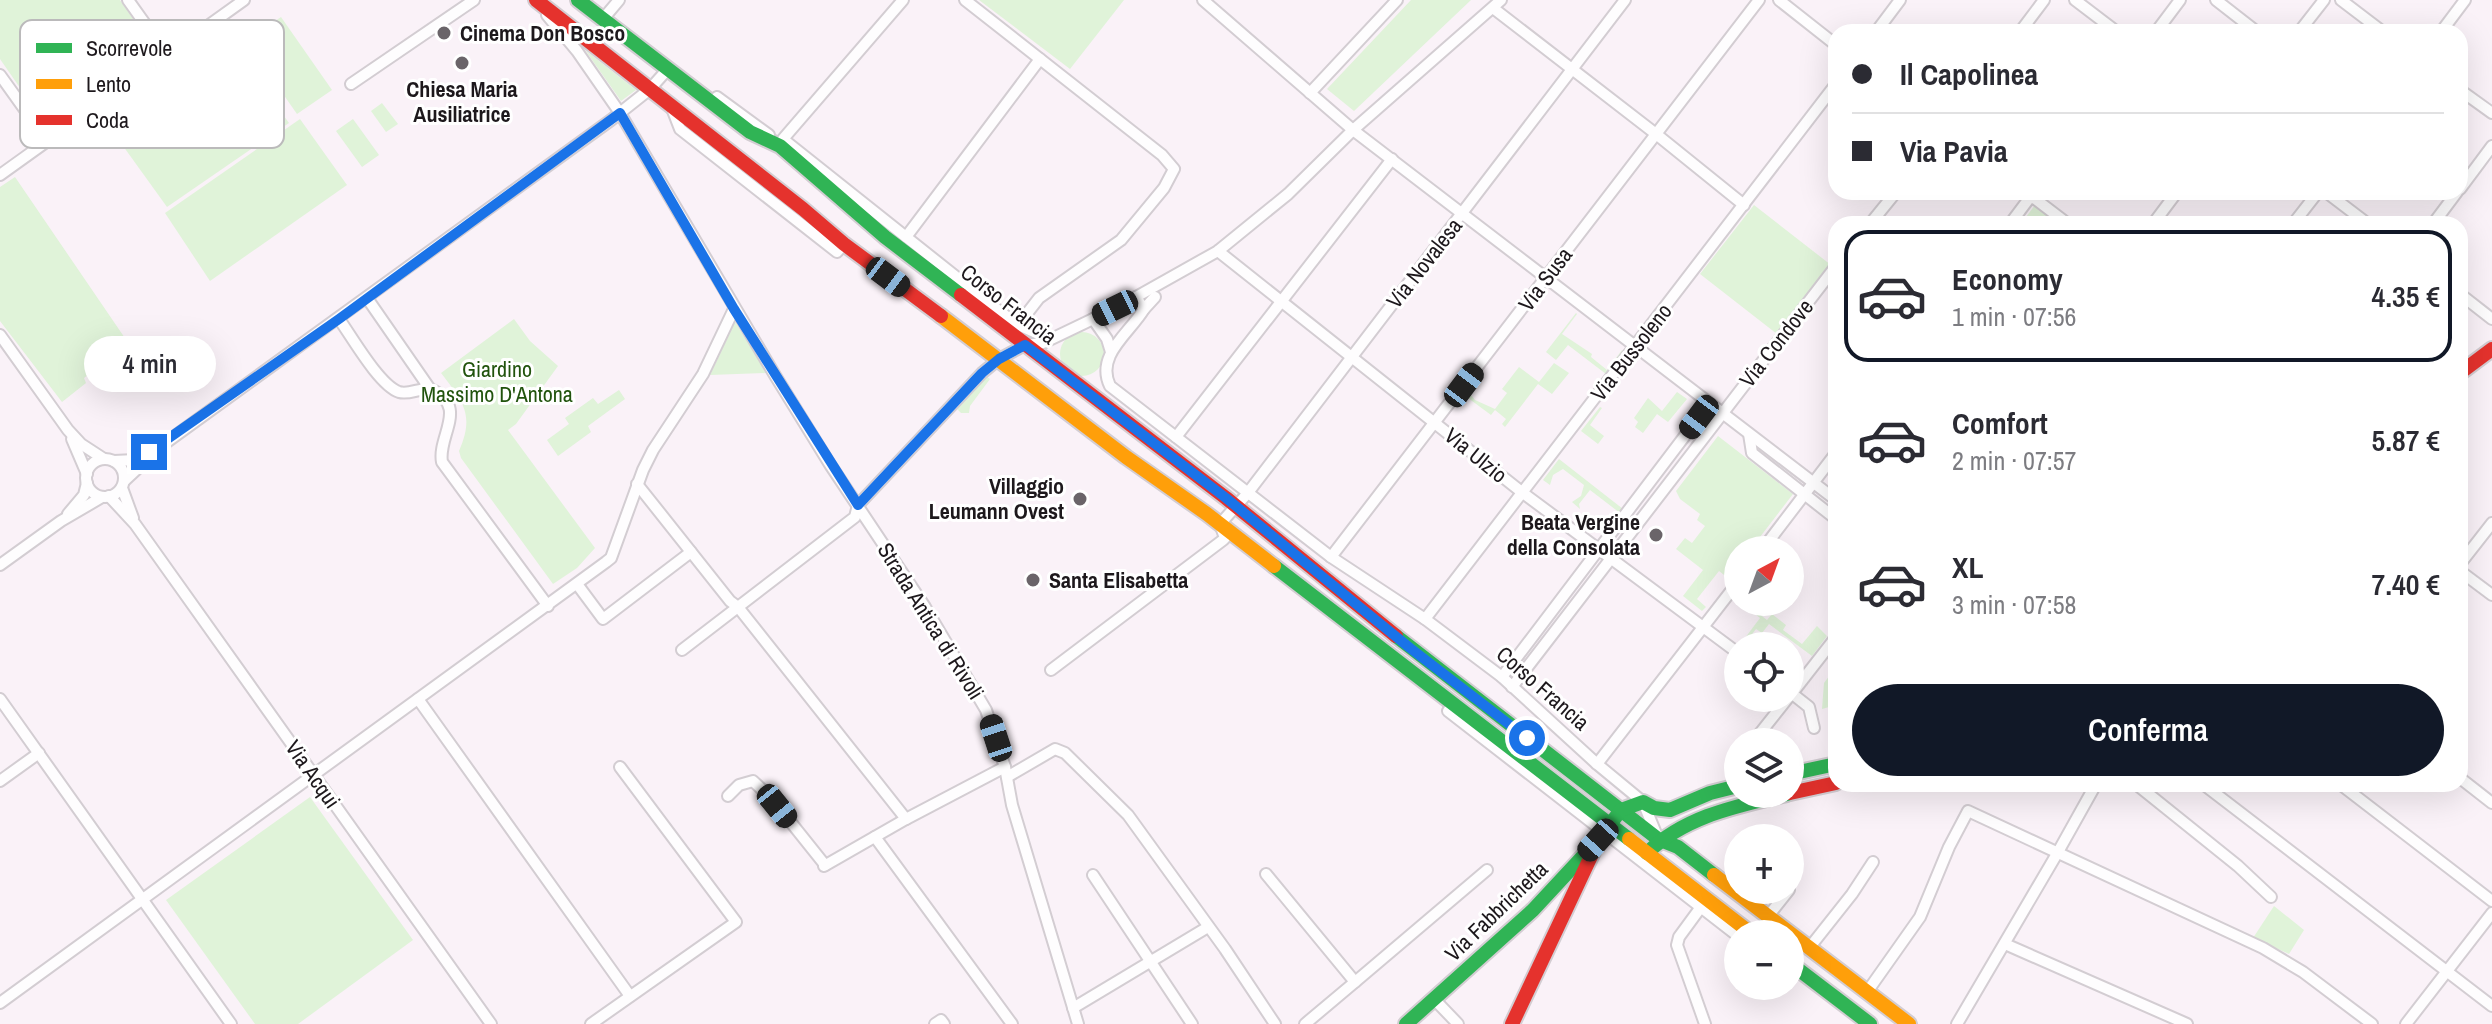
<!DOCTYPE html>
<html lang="it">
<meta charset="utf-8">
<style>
body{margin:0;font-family:"Archivo Narrow",sans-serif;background:#f7f7f7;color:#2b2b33;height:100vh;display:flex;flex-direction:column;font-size:30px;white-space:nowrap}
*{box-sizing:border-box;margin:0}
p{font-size:26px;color:#7c7c81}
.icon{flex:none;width:44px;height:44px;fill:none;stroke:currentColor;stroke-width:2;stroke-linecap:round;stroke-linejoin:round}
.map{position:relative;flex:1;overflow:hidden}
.panel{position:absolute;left:1828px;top:216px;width:640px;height:576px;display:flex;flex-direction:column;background:#fff;border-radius:24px;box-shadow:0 8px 32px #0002}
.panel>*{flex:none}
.hud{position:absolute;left:1828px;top:24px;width:640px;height:176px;border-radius:24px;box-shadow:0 8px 32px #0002;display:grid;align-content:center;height:176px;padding:0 24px;background:#fff}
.needle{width:52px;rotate:41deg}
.controls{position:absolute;left:1724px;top:536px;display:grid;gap:16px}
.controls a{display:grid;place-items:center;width:80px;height:80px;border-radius:50%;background:#fff;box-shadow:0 8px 32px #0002;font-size:40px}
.end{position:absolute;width:36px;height:36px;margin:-18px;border:10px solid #1a73e8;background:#fff;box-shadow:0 0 0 4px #fff}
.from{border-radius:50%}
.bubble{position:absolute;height:56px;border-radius:28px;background:#fff;box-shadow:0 8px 32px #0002;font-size:26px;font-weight:600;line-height:56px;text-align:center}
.car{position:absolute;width:24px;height:48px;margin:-24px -12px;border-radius:10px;box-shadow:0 0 6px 2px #0007;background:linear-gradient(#222 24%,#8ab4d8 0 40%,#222 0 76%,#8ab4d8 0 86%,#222 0)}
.hud b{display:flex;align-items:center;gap:28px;height:76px;font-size:30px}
.hud b+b{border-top:2px solid #e1e1e2}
.hud i{width:20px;height:20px;background:#2b2b33}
ul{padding:14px 0 0;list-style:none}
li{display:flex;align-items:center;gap:24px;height:132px;margin:0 16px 12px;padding:0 8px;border:4px solid transparent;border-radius:24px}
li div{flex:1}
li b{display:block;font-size:30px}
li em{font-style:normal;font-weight:600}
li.on{border-color:#111827}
li>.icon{width:72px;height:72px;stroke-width:1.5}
.primary-button{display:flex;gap:16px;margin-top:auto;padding:16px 24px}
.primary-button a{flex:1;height:92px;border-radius:48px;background:#111827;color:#fff;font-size:32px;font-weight:600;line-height:92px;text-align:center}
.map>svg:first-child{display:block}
.green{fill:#e0f3d9}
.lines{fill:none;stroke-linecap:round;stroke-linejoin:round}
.street-casing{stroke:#d3cdd2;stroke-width:14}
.fast-casing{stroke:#d3cdd2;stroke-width:18}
.slow-casing{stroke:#d3cdd2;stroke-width:18}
.jam-casing{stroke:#d3cdd2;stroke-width:18}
.street{stroke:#fefdfe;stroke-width:10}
.fast{stroke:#30b455;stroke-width:14}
.slow{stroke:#ff9f0a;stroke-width:14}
.jam{stroke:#e5322d;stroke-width:14}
.route{stroke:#1a73e8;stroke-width:10}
.poi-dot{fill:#6a6469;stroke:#fff;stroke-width:3}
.labels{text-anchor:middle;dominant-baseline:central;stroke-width:6;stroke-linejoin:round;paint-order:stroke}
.poi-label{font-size:22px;font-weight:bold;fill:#1d181c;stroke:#fff;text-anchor:start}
.street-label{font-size:22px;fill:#1d181c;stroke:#fff}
.park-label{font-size:22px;fill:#21530d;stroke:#fff}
.key{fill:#fff;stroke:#bbbabb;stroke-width:2}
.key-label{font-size:22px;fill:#1d181c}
</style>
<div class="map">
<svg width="2492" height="1024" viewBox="0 0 2492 1024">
<rect width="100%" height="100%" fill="#faf2f8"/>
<g class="green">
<path d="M0,0h120l38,54 -108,77 -50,-72z"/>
<path d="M979,0h145l-54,69z"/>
<path d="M1411,0h60l-117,111 -27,-22z"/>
<path d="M281,17l51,73 -35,24 -51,-73z"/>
<path d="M585,50l51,40 -15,11z"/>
<path d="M239,54l50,69 -122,84 -49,-68z"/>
<path d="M382,103l16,21 -12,8 -15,-21z"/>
<path d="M300,119l47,66 -137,96 -45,-68z"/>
<path d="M353,119l26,36 -17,12 -26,-36z"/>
<path d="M15,177l116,170 -18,8 -29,23 2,5 -24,19 -62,-81v-134z"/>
<path d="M1754,205l77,60 -54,69 -77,-60z"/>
<path d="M2035,205l24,19h-38z"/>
<path d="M1576,313l1,1 -15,20 30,20 -1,3 16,13 15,-20 1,1 -17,23 -38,-29 -12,15 -10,-8z"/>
<path d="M514,319l16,22 28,25 -42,58 -8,6 87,118 -18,20 -24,16 -92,-126 -2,-7c16,-37 4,-49 -18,-78z"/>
<path d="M735,322l32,51 -57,2z"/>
<circle cx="1082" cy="354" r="22"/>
<path d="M1554,363l15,10 -17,21 -14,-10 -33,43 -3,-3 4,-5 -11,-9 -4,5 -23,-17 3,-3 4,5 20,9 12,-16 -5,-4 17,-22 20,15z"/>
<path d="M982,373l8,6 -20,27 -1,7h-8l-8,-8z"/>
<path d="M619,390l6,9 -37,27 3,6 -33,24 -11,-16 22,-16 -4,-6 28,-20 5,6z"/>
<path d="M1677,392l10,7 -19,23 -11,-8 -14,19 -8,-6 3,-5 -4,-4 14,-20 14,13z"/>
<path d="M1600,407l2,1 -12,17 14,11 -6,8 -17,-13z"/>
<path d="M1718,436l75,58 -43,56h-12v15l-10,13 -9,-7 -22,28 9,8 -4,4 -19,-15 20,-26 -27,-21 9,-11 7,5 13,-17 -8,-6 3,-6 -20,-15 -4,-8z"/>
<path d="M1559,459l64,50 -3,4 -30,-23 -11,14 1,5 -8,-7 9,-6 3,-11 -21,-16 -10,6 -3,10 -7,-5z"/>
<path d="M1740,602h16l-3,7 14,11 5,-6 14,11 -3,5 19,14 15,-18 10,10 -15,20 -43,-32 -7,9 -6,-4 -13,17h-4l21,-28z"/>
<path d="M1836,667v38l-14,4 2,-26z"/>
<path d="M310,797l103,143 -115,84h-43l-89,-124z"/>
<path d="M2274,906l30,24 -15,24 -36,-16z"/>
</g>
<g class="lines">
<defs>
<g id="street">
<path d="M128,0l40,56"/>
<path d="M965,0l197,155 12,14 -10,19 -43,52 -82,58 -21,27"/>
<path d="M1203,0l150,130 483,370"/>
<path d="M1779,0l57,45"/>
<path d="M2075,0l42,32"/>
<path d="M2216,0l41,32"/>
<path d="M2341,0l42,32"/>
<path d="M1493,8l163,126 88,71"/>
<path d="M547,15l30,36 43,62 156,264 55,89 94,141 61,103 19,57 7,38 66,219"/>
<path d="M603,19l16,-19"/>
<path d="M1876,32l24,-32"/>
<path d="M2020,32l24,-32"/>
<path d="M2156,32l24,-32"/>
<path d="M2299,32l25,-32"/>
<path d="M2441,32l24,-32"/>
<path d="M0,75l48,67"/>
<path d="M351,84l123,-84"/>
<path d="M2460,90l32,23"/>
<path d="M1310,93l87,-93"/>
<path d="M717,97l52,38"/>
<path d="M673,111l7,18 157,123 7,-8"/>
<path d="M783,139l120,-139"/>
<path d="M784,140l210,167 24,18 32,14"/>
<path d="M0,175l244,-175"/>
<path d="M2460,189l32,-43"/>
<path d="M2026,192l42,32"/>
<path d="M2326,192l42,32"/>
<path d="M1870,224l26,-32"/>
<path d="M2010,224l24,-32"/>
<path d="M2153,224l24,-32"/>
<path d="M2293,224l25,-32"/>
<path d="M2433,224l24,-32"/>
<path d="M906,237l134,-178"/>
<path d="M1218,251l305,242 215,160"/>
<path d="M2460,294l32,25"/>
<path d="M1136,297l8,12c-14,24 -49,46 -34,77l221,171 94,62 77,58 95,87 46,38 14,34"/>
<path d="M367,298l63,91c40,17 7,47 12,73l106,144"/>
<path d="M1144,309l11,-12"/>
<path d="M339,319c13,18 40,66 60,73 10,3 20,-4 31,-3"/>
<path d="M1093,319l14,20 4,13"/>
<path d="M0,335l68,95 13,14 23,15"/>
<path d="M1749,434l3,19 84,66"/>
<path d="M1176,437l216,-278"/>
<path d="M72,439l15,35"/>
<circle cx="105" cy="478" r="19"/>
<path d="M114,461l21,-1 29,-16 447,-324 39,-31 17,-19"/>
<path d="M124,481l28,-26"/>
<path d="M637,484l93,117 8,6 168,212"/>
<path d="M122,488l11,30"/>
<path d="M109,496l26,28 356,500"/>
<path d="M68,514l16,-19 3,-12"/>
<path d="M1762,550l74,-97"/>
<path d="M1331,557l428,-557"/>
<path d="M2460,564l32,-41"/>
<path d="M0,565l61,-44 41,-24"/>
<path d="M2460,571l32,24"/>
<path d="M577,584l26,35 88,-67"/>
<path d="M1425,619l411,-535"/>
<path d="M682,650l173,-133 3,-12 124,-132 17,-14 26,-14 18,-2 50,-24 43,-22 82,-46 70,-57 65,-64 148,-130"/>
<path d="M1051,670l172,-130 2,-2 -5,-14 27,-30 378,-494"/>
<path d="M1502,677l207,-273"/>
<path d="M1512,687l324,-421"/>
<path d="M1790,692l19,15 5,21"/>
<path d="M1790,696l46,-59"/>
<path d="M0,699l231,325"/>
<path d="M418,699l212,297"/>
<path d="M1454,704l-6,7 290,225"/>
<path d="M1753,742l35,-44"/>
<path d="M1597,764l141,-182"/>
<path d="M1007,777l48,-28 10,4 63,62 97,134 50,75"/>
<path d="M2460,778l32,25"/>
<path d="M0,781l39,-28"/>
<path d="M2136,784l102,82 33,31"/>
<path d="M2203,784l289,222"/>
<path d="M2340,784l152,117"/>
<path d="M728,796l11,-11 14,-4 20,19 52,65"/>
<path d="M875,837l137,187"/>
<path d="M824,866l82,-47 99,-52"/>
<path d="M1266,874l89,108 -50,42"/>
<path d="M1093,875l99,149"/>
<path d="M1701,907l-22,30 -2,8 28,79"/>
<path d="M1769,915l20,-25"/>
<path d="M2005,944l182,80"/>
<path d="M1810,947l42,-53 21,-32"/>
<path d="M1355,982l132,-112"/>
<path d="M1867,992l53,-75 29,-70 19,-36 295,137 40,24 69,52"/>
<path d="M1434,999l24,25"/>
<path d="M0,1003l606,-441 5,-4 32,-88 10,-20 50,-76 31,-65"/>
<path d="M1073,1008l135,-81"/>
<path d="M591,1024l145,-102 -116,-155"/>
<path d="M935,1024l6,-4 3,4"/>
<path d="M1957,1024l101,-172 38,-68"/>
<path d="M2406,1024l86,-111"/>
</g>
<g id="fast">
<path d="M578,0l172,132 30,14 105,91 76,58"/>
<path d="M1274,566l355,273"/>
<path d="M1396,636l262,203 20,8 36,28"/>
<path d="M1790,774l46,-10"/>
<path d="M1647,853c38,-37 90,-47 140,-59"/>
<path d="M1790,963l80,61"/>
<path d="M1406,1024l127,-114 65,-70 23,-30 22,-8 11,6 16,2 40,-17 28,-7"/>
</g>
<g id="slow">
<path d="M941,316l185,141 81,57 67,52"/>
<path d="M1629,839l123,95"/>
<path d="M1714,875l195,149"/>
</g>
<g id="jam">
<path d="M536,0l267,209 41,35 97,72"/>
<path d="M961,295l265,203 170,138"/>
<path d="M2460,373l32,-24"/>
<path d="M1790,793l46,-10"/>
<path d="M1512,1024l81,-172"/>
</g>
</defs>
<use href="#street" class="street-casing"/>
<use href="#fast" class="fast-casing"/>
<use href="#slow" class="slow-casing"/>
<use href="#jam" class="jam-casing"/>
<use href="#street" class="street"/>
<use href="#fast" class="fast"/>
<use href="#slow" class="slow"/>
<use href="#jam" class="jam"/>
</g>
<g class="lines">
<path class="route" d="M149,452l190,-133 281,-206 114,196 124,196 124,-132 17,-14 26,-14 201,153 184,150 117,90"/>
</g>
<g class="poi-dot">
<circle cx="444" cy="33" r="8"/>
<circle cx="462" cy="63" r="8"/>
<circle cx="1080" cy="499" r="8"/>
<circle cx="1656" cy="535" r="8"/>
<circle cx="1033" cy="580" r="8"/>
</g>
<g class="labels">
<g class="poi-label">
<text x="460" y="33">Cinema Don Bosco</text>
<text x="462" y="89" text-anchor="middle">Chiesa Maria<tspan x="462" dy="25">Ausiliatrice</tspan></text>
<text x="1064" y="486" text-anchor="end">Villaggio<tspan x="1064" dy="25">Leumann Ovest</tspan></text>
<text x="1640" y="522" text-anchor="end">Beata Vergine<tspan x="1640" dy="25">della Consolata</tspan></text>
<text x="1049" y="580">Santa Elisabetta</text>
</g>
<g class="street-label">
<text transform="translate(1424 263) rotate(-52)">Via Novalesa</text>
<text transform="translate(1545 279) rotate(-53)">Via Susa</text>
<text transform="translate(1009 304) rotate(38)">Corso Francia</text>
<text transform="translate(1776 343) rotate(-52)">Via Condove</text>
<text transform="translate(1631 352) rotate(-52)">Via Bussoleno</text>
<text transform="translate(1476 455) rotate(39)">Via Ulzio</text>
<text transform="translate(931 621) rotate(58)">Strada Antica di Rivoli</text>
<text transform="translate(1543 688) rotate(41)">Corso Francia</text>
<text transform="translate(313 774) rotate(55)">Via Acqui</text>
<text transform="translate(1496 911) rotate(-44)">Via Fabbrichetta</text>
</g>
<g class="park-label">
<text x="497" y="369">Giardino<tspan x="497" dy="25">Massimo D'Antona</tspan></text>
</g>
</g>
<rect x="20" y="20" width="264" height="128" rx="12" class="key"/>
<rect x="36" y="43" width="36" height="10" fill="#30b455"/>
<rect x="36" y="79" width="36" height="10" fill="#ff9f0a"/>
<rect x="36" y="115" width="36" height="10" fill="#e5322d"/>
<g class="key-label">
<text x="86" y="56">Scorrevole</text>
<text x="86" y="92">Lento</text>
<text x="86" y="128">Coda</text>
</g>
</svg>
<div class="controls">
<a><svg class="needle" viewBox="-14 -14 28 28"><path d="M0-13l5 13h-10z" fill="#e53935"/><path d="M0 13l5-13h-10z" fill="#7c7c81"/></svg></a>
<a><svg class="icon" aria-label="locate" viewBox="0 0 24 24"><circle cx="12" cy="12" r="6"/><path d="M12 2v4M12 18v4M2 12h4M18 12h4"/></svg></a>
<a><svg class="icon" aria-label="layers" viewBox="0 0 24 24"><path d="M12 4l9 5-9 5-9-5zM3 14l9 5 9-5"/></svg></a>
<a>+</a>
<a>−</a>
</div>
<i class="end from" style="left:1527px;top:738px"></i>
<i class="end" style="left:149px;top:452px"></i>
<div class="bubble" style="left:84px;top:336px;width:132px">4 min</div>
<i class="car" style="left:888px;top:277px;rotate:127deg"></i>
<i class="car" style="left:1115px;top:308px;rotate:244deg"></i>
<i class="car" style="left:1464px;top:385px;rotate:37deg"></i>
<i class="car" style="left:1699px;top:417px;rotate:217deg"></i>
<i class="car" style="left:996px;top:738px;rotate:342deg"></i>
<i class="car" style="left:777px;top:806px;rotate:141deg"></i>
<i class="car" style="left:1598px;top:840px;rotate:222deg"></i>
<div class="hud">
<b><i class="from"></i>Il Capolinea</b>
<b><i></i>Via Pavia</b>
</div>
<section class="panel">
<ul>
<li class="on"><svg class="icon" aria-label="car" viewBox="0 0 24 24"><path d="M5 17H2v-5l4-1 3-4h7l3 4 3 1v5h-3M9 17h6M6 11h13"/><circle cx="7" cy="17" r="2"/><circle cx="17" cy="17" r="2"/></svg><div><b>Economy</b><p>1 min · 07:56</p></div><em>4.35 €</em></li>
<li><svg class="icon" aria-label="car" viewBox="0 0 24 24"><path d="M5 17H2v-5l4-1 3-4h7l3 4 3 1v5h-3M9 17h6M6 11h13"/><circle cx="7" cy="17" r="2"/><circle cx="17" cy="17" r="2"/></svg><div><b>Comfort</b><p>2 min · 07:57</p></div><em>5.87 €</em></li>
<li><svg class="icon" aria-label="car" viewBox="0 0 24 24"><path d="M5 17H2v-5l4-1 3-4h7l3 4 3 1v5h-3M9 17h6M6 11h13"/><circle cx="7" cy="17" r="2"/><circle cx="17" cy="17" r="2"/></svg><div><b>XL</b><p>3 min · 07:58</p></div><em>7.40 €</em></li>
</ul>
<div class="primary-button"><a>Conferma</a></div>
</section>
</div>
